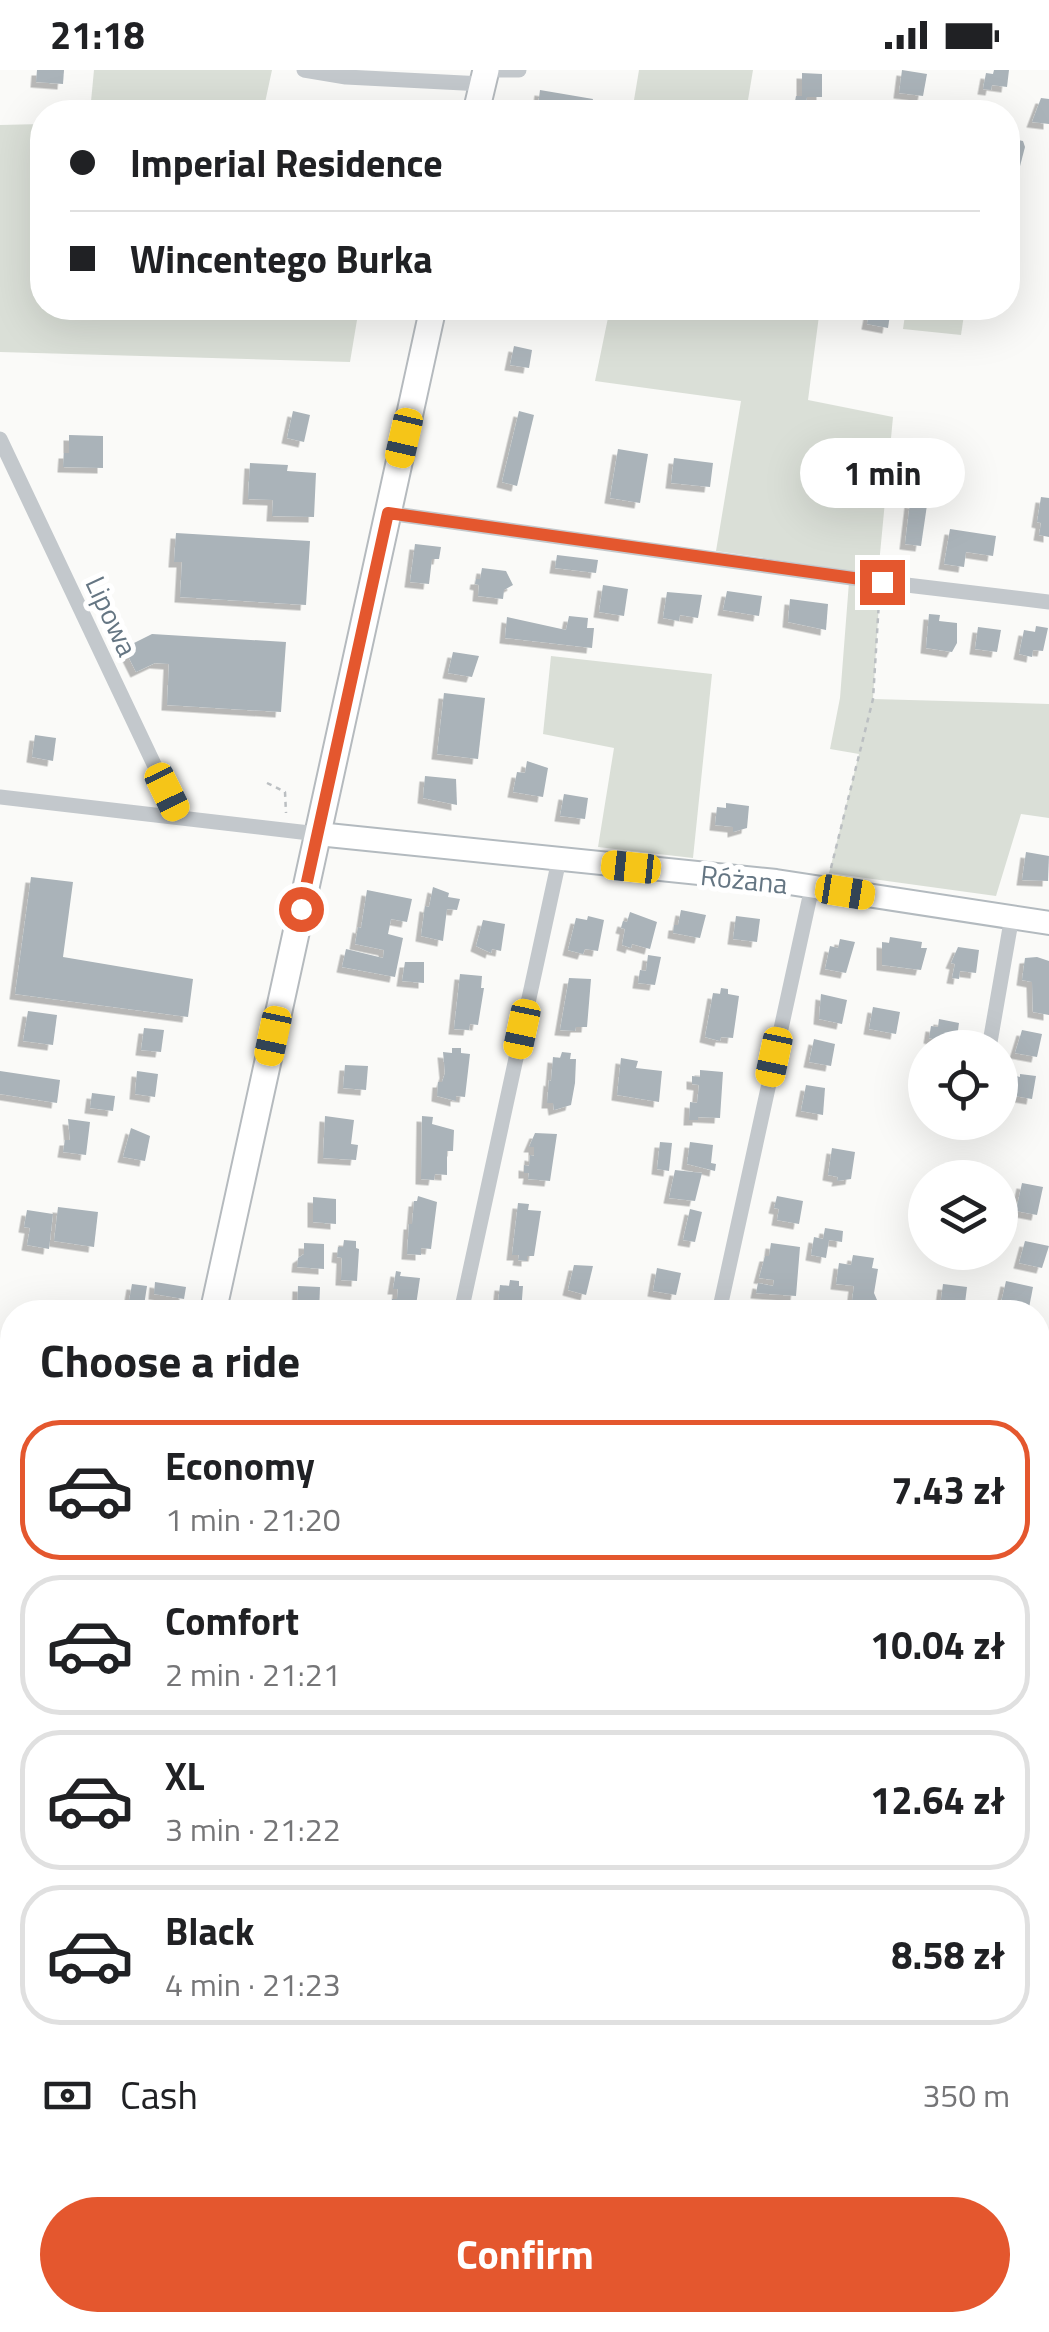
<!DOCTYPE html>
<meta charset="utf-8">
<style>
body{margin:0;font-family:"Titillium Web",sans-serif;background:#f2f2f2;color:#202124;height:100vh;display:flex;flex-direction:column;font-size:38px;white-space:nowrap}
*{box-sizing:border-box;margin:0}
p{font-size:32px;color:#757577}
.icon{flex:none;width:55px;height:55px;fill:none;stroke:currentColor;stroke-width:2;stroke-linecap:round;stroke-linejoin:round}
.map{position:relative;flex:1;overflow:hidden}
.sheet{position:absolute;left:0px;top:1230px;width:1050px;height:1032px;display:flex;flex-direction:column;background:#fff;border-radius:40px 40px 0 0;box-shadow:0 10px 40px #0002}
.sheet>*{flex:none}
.guide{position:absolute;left:30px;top:30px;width:990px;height:220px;border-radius:40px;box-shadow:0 10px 40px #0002;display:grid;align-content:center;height:220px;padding:0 40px;background:#fff}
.buttons{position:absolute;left:908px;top:960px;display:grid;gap:20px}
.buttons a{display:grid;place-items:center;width:110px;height:110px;border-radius:50%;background:#fff;box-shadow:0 10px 40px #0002;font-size:50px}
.end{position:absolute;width:45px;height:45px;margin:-22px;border:12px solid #e4572e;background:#fff;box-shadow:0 0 0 5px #fff}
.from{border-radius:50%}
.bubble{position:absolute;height:70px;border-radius:35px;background:#fff;box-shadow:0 10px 40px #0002;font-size:32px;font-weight:700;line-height:70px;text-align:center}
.car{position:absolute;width:30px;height:60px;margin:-30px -15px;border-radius:12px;box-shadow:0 0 8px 2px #0007;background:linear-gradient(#f5c518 24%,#345 0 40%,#f5c518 0 76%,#345 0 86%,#f5c518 0)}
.guide b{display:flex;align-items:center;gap:35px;height:95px;font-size:38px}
.guide b+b{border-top:2px solid #e0e0e0}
.guide i{width:25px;height:25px;background:#202124}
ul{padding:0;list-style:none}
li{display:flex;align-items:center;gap:30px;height:140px;margin:0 20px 15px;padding:0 20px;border:5px solid #e0e0e0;border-radius:40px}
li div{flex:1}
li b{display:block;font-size:38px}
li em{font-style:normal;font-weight:700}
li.active{border-color:#e4572e}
li>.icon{width:90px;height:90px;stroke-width:1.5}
h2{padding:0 40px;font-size:45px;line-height:120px}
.pay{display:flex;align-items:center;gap:25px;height:110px;padding:0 40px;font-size:38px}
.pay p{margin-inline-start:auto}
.action{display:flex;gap:20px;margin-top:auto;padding:20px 40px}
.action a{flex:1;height:115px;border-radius:60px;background:#e4572e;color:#fff;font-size:40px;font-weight:700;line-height:115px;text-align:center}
.status{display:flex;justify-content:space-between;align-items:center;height:70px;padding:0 50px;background:#fff;direction:ltr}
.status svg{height:28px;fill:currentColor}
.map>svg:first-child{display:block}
.green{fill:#dadfd7}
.building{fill:#aab3b9;filter:url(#shadow)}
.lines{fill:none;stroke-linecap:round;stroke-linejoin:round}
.secondary-casing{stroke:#b3babf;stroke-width:26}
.primary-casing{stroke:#b5babe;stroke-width:29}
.path{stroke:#bbbfc2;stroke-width:2.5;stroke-dasharray:5 5;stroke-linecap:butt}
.street{stroke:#c3c8cc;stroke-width:15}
.secondary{stroke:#fff;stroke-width:22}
.primary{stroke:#fff;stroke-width:25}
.route{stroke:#e4572e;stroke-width:12}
.labels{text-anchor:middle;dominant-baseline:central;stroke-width:10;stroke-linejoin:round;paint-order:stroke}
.street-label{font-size:28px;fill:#657683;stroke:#fff}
</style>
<div class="status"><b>21:18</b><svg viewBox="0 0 49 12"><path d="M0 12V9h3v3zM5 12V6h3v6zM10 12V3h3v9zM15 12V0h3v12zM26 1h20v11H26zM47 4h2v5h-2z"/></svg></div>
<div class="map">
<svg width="1049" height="2262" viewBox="0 0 1049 2262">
<defs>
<filter id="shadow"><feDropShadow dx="-5.5" dy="5.5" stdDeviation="0" flood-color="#0004"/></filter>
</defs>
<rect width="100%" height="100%" fill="#fafaf8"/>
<g class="green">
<path d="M94,0h178l-9,42h-173z"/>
<path d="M639,0h114l-7,42h-114z"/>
<path d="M42,54v184h317l-9,54 -350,-10v-227z"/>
<path d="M610,238h210l-12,92 85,17 -15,158 -162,-24 25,-150 -146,-20z"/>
<path d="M906,238h59l-4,27 -58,-6z"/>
<path d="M849,512l31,4 -7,113 176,5v114l-28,-4 -25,82 -167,-23 30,-119 -29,-5 10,-51z"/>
<path d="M551,586l161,18 -19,184 -95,-11 16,-99 -71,-14z"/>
<path d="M1038,1704l11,3v138l-11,-3z"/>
<path d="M1038,1945l11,4v249l-11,-4z"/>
<path d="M0,2219l12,1v30h45l1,12h-58z"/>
<path d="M99,2250h196l-2,12h-193z"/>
</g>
<g class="building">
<path d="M37,0h27l-1,14 -27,-2z"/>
<path d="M902,0l25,4 -4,22 -24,-3z"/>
<path d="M994,0h15l-2,17 -15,-2 -1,5 -8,-1 3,-16 7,1z"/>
<path d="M802,3l20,1v23h-15l-2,11 9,4h-21l3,-16h6z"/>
<path d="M540,20l53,9 -3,13 -52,-6z"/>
<path d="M1041,28l8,1v25l-17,-2z"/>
<path d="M1008,68l15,3 2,6 -6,23 -11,-2z"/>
<path d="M870,238h21l-3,20 -21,-4z"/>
<path d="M514,276l18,4 -3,18 -19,-3z"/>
<path d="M293,341l17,4 -6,27 -17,-4z"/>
<path d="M519,341l15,4 -17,71 -15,-4z"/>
<path d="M69,365l34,1v32l-40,-1 1,-14h5z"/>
<path d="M618,379l30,5 -8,49 -30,-5z"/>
<path d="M674,388l39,5 -3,24 -39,-4z"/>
<path d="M250,393l38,2 -1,6 29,2 -2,44 -42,-1 1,-16 -25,-1z"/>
<path d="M915,393l27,4 -2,17 -27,-4z"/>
<path d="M1041,427l8,1v39l-10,-2 2,-12 -4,-1z"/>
<path d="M910,432l17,3 -6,41 -16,-2z"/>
<path d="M950,459l46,7 -3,20 -27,-4 -2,15 -20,-3z"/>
<path d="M176,463l134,8 -4,64 -126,-8 2,-35h-8z"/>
<path d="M415,474l26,3 -2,12h-7l-3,25 -19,-2z"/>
<path d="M557,485l41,5 -2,13 -41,-5z"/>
<path d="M482,498l24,3 7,14 -9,5 -1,9 -25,-3 1,-11 -4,-1 1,-5h4z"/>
<path d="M603,515l25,4 -4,27 -25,-4z"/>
<path d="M727,521l35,5 -3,20 -36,-6z"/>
<path d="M667,522l35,3 -4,23 -18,-3 -1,6 -16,-3z"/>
<path d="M790,529l38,5 -2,26 -38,-8z"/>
<path d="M929,544l11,1 -1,6 18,2v20l-5,9 -26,-4z"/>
<path d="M569,546l19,2 -1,10h7l-2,20 -87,-10 2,-21 59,13z"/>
<path d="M1036,556l12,2 -5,23 -10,-1 -1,7 -13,-3 5,-24 11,2z"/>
<path d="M978,557l23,3 -4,22 -22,-3z"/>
<path d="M152,564l134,8 -5,70 -114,-7 2,-41 -14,-1 -19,9 -12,-24z"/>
<path d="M453,582l26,4 -7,21 -24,-4z"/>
<path d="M444,623l41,5 -7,61 -41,-5z"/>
<path d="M35,665l21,3 -3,23 -21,-4z"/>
<path d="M527,691l21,7 -5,29 -30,-5 4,-20 8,1z"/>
<path d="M425,706l31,3 1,26 -34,-7z"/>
<path d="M564,724l24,4 -3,21 -25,-3z"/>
<path d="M726,733l23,3 -2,22 -14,4v-5l-18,-2 2,-18 9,1z"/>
<path d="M1026,782l23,4 -1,25 -26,-1z"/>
<path d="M31,807l42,5 -10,75 130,22 -5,38 -173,-23z"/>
<path d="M433,817l16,6 -1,4 12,2 -3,11 -10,-1 -4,32 -22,-5 4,-30 4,1z"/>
<path d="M367,820l45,9 -5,23 -16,-3 -3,15 15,4 -8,39 -53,-10 4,-18 37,9 1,-8 -29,-6 3,-17 3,1z"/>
<path d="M681,840l25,5 -6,23 -27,-5 1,-8h4z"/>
<path d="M630,842l27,10 -7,27 -18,-5 -1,4 -9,-3 3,-16 -4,-1 2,-7 4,1z"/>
<path d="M588,846l16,4 -6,31 -13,-2 -2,5 -15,-4 8,-32 11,2z"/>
<path d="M736,846l24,3 -3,23 -24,-3z"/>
<path d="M483,850l22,4 -4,27 -9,-2 -1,4 -15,-7z"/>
<path d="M890,867l32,5 -1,6h6l-6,22 -39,-5v-23l7,1z"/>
<path d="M840,869l15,3 -9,31 -21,-4 5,-23 8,2z"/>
<path d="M958,877l21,3 -3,23 -16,-2 -1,8 -7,-1 3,-14 -4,-1z"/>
<path d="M648,885l13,2 -6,28 -17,-2 2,-13 6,1z"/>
<path d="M1037,887l12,4v54l-16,-3 -1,-30 -10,-2 3,-22z"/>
<path d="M405,892h19v21l-22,-2z"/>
<path d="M460,904l22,2 -1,12h3l-6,37 -8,-1 -1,6 -15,-1z"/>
<path d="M569,908l22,1 -4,48h-11l-1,4 -15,-1z"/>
<path d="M721,918l7,1v5l11,2 -6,42 -12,-1 -1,4 -15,-4 8,-44 7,1z"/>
<path d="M821,924l26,6 -5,24 -23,-5z"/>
<path d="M873,937l27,5 -4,22 -27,-5z"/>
<path d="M28,941l29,4 -4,30 -30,-4z"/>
<path d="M939,949l20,4 -3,22 -27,-7 2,-12 7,1z"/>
<path d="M144,958l20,2 -3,22 -20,-2z"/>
<path d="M1022,960l20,4 -5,23 -22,-4z"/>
<path d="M814,969l21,5 -4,22 -22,-4z"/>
<path d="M452,978h9v5l9,1 -5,43 -9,-1v5l-19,-5 1,-14h4l3,-9 -2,-21 9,1z"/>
<path d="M562,982l9,1 -1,6h6l-1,24 -4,22 -17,5 -1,-7h-6l2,-23 2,1 2,-24 7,1z"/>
<path d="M621,988l17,3 -2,7 26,3 -3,31 -42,-7z"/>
<path d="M345,995l23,1 -2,24 -23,-2z"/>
<path d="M700,1000l23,2 -3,46 -22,-1v3h-9l1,-18 7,1 2,-18 -7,-1v-8l8,1z"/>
<path d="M0,1001l60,9 -3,23 -57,-9z"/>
<path d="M137,1001l21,3 -3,23 -20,-3z"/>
<path d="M1020,1004l16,2 -4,23 -24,-4 3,-20 9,2z"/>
<path d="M806,1015l19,3 -2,27 -22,-4z"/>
<path d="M92,1023l23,3 -2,15 -23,-3z"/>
<path d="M325,1046l29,4 -3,24 7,1 -2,15 -33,-2z"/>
<path d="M422,1046l11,1 -1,7 22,6 -1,21h-6v24l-12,-1 -1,6 -13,-1z"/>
<path d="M68,1049l22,3 -4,33 -23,-3 2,-12h5z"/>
<path d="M131,1058l19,8 -5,25 -22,-4z"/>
<path d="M535,1063l22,1 -7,47 -22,-2 1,-6h-5v-8l5,1 1,-11 4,1v-9h-5z"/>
<path d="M660,1072l12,1 -3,28 -12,-2z"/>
<path d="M690,1072l23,3 -2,18 5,1 -1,7 -28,-7z"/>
<path d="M832,1078l23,4 -4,27 -14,2 1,-4 -10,-2z"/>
<path d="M675,1100l27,3 -7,28 -26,-3z"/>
<path d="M1022,1113l21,4 -6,28 -21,-4z"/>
<path d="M418,1126l19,6 -6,47 -10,-1v7l-14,-1 2,-30h3l2,-23h3z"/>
<path d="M777,1126l26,5 -4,23 -22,-4 2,-11 -5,-1z"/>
<path d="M313,1127l23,2v25l-23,-2z"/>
<path d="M518,1133l11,1 -1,6 13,1 -7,45h-7v5l-9,-1 1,-5h-7z"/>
<path d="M58,1137l40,5 -4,35 -40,-6z"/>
<path d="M690,1139l12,3 -7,30 -12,-2z"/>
<path d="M27,1140l26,4 -4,35 -22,-4 3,-17 -6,-1z"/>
<path d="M825,1158l18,3 -1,11 -13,-2 -3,18 -15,-3 3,-18 9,2z"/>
<path d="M344,1170l12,1v7l3,1 -2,32 -16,-1 1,-22 -5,-1 1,-10h5z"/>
<path d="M1025,1171l24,5 -7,22 -23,-5z"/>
<path d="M304,1173l20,1v25l-27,-2 1,-9 6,-4z"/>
<path d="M771,1173l29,4 -4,49 -40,-3 2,-10 15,3 1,-6 -15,-2 6,-22h4z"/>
<path d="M853,1185l21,3 -2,10 6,1 -4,24 3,7 -4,4 -21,-3 2,-15 -18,-2 3,-21 12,2z"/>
<path d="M574,1195l19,1 -7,29 -18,-5z"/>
<path d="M657,1198l24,5 -5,22 -23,-4z"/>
<path d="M396,1201l5,1 -1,4 20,2 -5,34h-24l1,-13h5l1,-10h-5z"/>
<path d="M510,1210l9,1v5h4l-2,26h-24l3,-27 9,1z"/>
<path d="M1006,1211l27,6 -4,21 -28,-5z"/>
<path d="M155,1212l31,5 -2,12 -30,-5z"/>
<path d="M132,1214l15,2 -4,26h-16z"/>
<path d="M943,1214l24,3 -3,24 -24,-4z"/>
<path d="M298,1216l22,1 -1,25h-22z"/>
<path d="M0,1303h6l-1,8 7,1v27l-4,13 -8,-1z"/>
<path d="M0,1396l12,3v34l-3,10 3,1v11l-12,-2z"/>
<path d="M1038,1855l7,3 -2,5 6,2v16l-2,4 -4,-1 -5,15z"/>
<path d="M576,2250h25l-4,12h-24z"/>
<path d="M850,2250h22l-3,12 -22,-3z"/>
</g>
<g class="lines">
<defs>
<path id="secondary" d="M318,764l458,47 273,42"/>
<g id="primary">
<path d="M476,42l10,-42"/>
<path d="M213,1242l220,-1004"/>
<path d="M74,2250l1,12"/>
</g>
</defs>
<use href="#secondary" class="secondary-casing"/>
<use href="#primary" class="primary-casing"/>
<g class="path">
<path d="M267,713l18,9 1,21"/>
<path d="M831,798l42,-169 6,-98"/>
</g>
<g class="street">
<path d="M304,0l42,7 137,7"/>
<path d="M486,0h33"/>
<path d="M0,369l178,376"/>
<path d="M388,443l485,68 176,21"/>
<path d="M0,727l318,37"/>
<path d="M989,978l23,-132"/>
<path d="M461,1242l98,-452"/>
<path d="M719,1242l93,-425"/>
<path d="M1038,1302l11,-19"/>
<path d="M1038,1479l11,-37"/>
<path d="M512,2262l2,-12"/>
<path d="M902,2262l3,-12"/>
</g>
<use href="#secondary" class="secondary"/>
<use href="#primary" class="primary"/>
</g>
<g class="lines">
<path class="route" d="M301,839l87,-396 494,69"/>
</g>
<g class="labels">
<g class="street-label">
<text transform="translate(112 546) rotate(65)">Lipowa</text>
<text transform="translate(744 809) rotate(6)">Różana</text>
</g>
</g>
</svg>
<div class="buttons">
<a><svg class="icon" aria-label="locate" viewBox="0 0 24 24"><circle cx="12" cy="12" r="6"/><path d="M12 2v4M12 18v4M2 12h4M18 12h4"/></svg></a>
<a><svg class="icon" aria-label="layers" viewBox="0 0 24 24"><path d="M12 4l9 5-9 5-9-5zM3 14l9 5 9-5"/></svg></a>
</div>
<i class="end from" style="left:301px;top:839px"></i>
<i class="end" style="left:882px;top:512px"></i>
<div class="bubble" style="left:800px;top:368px;width:165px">1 min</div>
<i class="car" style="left:404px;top:368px;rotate:193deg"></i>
<i class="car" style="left:167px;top:722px;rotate:154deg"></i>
<i class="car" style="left:631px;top:797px;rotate:276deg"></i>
<i class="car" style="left:845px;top:822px;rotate:99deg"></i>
<i class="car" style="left:522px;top:959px;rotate:192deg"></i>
<i class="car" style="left:273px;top:966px;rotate:192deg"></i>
<i class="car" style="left:774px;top:987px;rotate:192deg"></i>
<div class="guide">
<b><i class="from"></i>Imperial Residence</b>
<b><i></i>Wincentego Burka</b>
</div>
<section class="sheet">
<h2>Choose a ride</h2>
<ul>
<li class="active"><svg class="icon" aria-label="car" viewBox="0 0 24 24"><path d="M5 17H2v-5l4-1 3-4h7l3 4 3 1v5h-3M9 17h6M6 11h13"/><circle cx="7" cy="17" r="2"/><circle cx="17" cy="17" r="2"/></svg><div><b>Economy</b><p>1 min · 21:20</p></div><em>7.43 zł</em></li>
<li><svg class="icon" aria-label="car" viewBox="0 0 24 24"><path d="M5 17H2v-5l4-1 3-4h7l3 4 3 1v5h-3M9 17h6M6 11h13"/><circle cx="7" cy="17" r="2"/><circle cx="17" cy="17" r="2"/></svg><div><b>Comfort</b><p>2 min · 21:21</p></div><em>10.04 zł</em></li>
<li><svg class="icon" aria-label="car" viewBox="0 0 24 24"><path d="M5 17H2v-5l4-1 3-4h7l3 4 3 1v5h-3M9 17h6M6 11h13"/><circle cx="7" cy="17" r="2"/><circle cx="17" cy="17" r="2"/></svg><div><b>XL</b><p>3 min · 21:22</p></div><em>12.64 zł</em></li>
<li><svg class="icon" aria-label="car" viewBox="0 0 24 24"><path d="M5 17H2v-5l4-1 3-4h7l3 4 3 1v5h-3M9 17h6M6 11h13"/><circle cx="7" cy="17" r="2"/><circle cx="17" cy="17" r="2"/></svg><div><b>Black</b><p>4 min · 21:23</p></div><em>8.58 zł</em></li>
</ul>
<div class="pay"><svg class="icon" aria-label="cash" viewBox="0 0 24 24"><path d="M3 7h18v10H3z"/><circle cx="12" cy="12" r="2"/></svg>Cash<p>350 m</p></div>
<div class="action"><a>Confirm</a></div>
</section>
</div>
